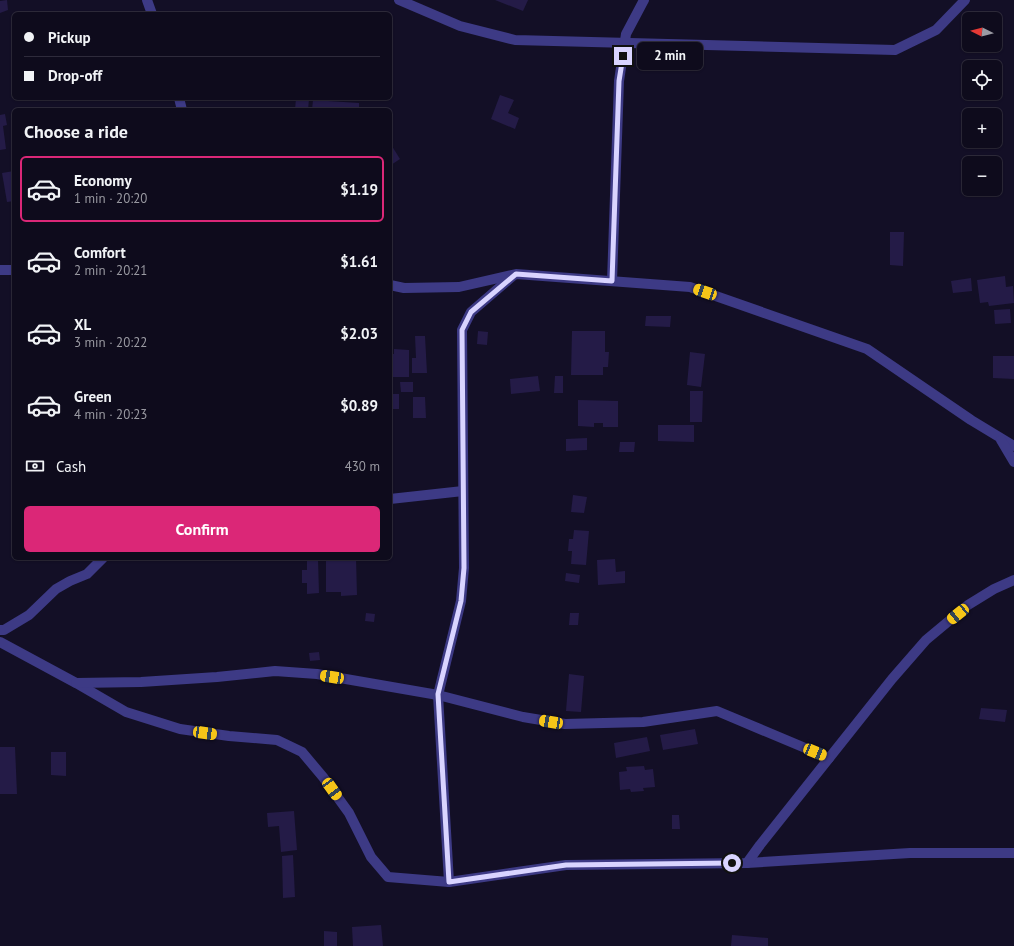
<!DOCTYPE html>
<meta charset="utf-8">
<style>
body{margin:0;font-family:"PT Sans",sans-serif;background:#1c1929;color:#f1f3f6;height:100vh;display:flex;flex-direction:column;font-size:15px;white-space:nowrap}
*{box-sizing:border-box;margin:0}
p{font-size:13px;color:#9b9ba3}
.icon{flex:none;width:22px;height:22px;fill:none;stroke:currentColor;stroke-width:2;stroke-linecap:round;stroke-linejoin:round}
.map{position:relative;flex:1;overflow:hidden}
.side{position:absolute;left:12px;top:108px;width:380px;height:452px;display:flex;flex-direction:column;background:#0e0b1c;border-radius:6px;box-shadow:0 1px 3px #0004,0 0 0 1px #2e2b3b}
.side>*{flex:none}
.top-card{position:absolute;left:12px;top:12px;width:380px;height:88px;border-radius:6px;box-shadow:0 1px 3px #0004,0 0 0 1px #2e2b3b;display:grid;align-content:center;height:88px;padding:0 12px;background:#0e0b1c}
.needle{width:26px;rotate:276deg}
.fabs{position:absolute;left:962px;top:12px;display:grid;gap:8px}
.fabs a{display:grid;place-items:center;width:40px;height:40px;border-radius:6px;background:#0e0b1c;box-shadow:0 1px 3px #0004,0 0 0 1px #2e2b3b;font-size:20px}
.end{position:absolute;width:18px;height:18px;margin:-9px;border:5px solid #d9d4ff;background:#111;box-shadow:0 0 0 2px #111}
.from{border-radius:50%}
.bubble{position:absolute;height:28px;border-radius:6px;background:#0e0b1c;box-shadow:0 1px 3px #0004,0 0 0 1px #2e2b3b;font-size:13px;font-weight:800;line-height:28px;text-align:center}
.car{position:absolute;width:12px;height:24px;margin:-12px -6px;border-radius:5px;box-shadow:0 0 3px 1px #0007;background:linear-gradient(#f5c518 24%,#345 0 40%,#f5c518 0 76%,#345 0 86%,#f5c518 0)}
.top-card b{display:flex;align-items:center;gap:14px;height:38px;font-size:15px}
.top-card b+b{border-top:1px solid #2e2b3b}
.top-card i{width:10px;height:10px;background:#f1f3f6}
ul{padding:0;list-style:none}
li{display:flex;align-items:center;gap:12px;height:66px;margin:0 8px 6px;padding:0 4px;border:2px solid transparent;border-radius:6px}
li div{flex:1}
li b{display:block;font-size:15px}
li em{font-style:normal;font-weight:800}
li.current{border-color:#db2777}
li>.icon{width:36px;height:36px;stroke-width:1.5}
h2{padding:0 12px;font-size:18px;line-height:48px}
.pay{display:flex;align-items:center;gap:10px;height:44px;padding:0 12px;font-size:15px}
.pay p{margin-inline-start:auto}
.button{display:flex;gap:8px;margin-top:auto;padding:8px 12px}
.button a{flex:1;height:46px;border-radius:6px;background:#db2777;color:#fff;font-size:16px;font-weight:800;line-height:46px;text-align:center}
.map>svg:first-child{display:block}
.building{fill:#241b47}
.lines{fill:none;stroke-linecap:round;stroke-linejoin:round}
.minor{stroke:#3d3a85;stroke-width:10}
.route{stroke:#d9d4ff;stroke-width:5}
</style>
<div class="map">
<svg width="1014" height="946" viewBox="0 0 1014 946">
<rect width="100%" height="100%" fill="#130f26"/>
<g class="building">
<path d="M7,0l1,10 -8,3v-12z"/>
<path d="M495,0h33l-5,11z"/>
<path d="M500,95l14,5 -6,13 11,5 -4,11 -24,-10z"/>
<path d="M296,98l13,1 -1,11h-13z"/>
<path d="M313,100l46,3v7h-47z"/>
<path d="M5,114l2,11 -4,1 3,23 -6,1v-35z"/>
<path d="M390,143l10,16 -9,6 -1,-2z"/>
<path d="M14,171v30l-7,1 -5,-29z"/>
<path d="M890,232h14l-1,34 -13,-1z"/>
<path d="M1005,276l1,11 7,-1 1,17 -25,3 -1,-4 -8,1 -3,-23z"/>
<path d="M971,278l1,13 -19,2 -2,-12z"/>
<path d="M1010,309l1,14 -16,1 -1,-14z"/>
<path d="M646,316h25l-1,11 -25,-1z"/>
<path d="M478,331l10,1 -1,13 -10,-1z"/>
<path d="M572,331h33v21h4l-1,15h-5v8h-32z"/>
<path d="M415,336h10l2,37h-15v-15h4z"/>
<path d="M394,349l15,1v27h-19v-23h4z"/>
<path d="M690,352l15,2 -4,33 -14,-2z"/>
<path d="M993,356h21v23l-21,-1z"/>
<path d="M538,376l2,15 -29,3 -1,-15z"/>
<path d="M555,376h8v17h-9z"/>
<path d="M400,382h13v10h-12z"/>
<path d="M690,391h13l-1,31h-12z"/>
<rect x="390" y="394" width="9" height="15"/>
<path d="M413,397h12l1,21h-13z"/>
<path d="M578,400l40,1v26h-15v-4h-9v4l-16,-1z"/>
<path d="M658,425h36v17l-36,-1z"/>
<path d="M587,438v12l-21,1v-12z"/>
<path d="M620,442h15l-1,10h-15z"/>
<path d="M573,495l14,2 -3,16 -13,-1z"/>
<path d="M574,530l15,1 -3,34 -15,-1 1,-13h-4l1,-12h4z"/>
<path d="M326,558h30l1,37 -16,1v-4h-15z"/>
<path d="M307,559h11l1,34 -12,1v-11h-5v-13h5z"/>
<path d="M615,559l1,13 9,-1v12l-27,2 -1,-25z"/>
<path d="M566,573l14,2 -1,8 -14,-2z"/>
<path d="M366,613l9,1 -1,8 -9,-1z"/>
<path d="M570,613h9l-1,12h-9z"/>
<path d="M319,652l1,8 -10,1 -1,-8z"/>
<path d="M569,674l15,2 -3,36 -15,-1z"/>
<path d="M981,708l26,2 -2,12 -26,-3z"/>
<path d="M695,729l3,15 -35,6 -3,-15z"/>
<path d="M647,737l3,14 -34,7 -2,-15z"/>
<path d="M0,747h15l2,47h-17z"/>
<path d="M51,752h15v24l-15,-1z"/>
<path d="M644,766l1,4 8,-1 2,18 -12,1 1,3 -13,1 -1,-3 -10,1 -1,-18 8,-1 -1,-4z"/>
<path d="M294,811l3,39 -16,2 -2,-26 -11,1 -1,-14z"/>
<path d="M672,815h7l1,14h-8z"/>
<path d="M293,855l2,42 -12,1 -1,-42z"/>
<path d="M381,925l2,21h-30l-1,-19z"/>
<path d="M324,931l13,1v14h-13z"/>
<path d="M732,935l36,3v8h-37z"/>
</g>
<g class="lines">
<g class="minor">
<path d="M147,0l5,14"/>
<path d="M399,0l61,26 55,14 380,10 41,-20 29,-30"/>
<path d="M179,98l3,12"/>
<path d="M0,270h14"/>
<path d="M612,281l7,-200 7,-47 18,-34"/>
<path d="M390,285l14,3 55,-1 57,-13 174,13 177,62 104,71 43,26"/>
<path d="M1001,440l13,22"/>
<path d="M390,499l73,-8"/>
<path d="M0,630h4l25,-15 27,-26 14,-8 17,-7 16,-16"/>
<path d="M0,642l76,41 50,29 54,17 49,7 48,4 25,12 21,25 26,36 22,44 17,20 61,5 117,-17 181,-2 163,-10h104"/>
<path d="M76,683l65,-1 76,-5 58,-6 42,3 121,21 85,22 42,7 78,-2 74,-11 112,47"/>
<path d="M747,863l13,-18 132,-166 34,-39 42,-35 26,-16 20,-9"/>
<path d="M449,882l-11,-187 23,-94 3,-33 -2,-238 9,-18 43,-37"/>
</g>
</g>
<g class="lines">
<path class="route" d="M623,56l-4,25 -7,200 -96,-7 -45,38 -9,18 2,238 -3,33 -23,93 11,188 117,-17 166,-2"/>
</g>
</svg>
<div class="fabs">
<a><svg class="needle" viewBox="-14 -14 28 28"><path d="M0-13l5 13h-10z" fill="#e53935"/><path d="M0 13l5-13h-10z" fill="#9b9ba3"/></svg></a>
<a><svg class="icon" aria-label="locate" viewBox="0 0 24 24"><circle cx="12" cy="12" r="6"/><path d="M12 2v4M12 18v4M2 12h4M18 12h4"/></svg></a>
<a>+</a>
<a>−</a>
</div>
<i class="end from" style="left:732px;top:863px"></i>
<i class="end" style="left:623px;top:56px"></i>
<div class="bubble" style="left:637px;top:42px;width:66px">2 min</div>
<i class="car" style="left:705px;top:292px;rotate:289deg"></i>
<i class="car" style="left:958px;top:614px;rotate:231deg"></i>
<i class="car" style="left:332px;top:677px;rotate:279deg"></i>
<i class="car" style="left:551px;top:722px;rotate:280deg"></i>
<i class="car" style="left:205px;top:733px;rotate:98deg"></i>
<i class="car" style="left:815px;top:752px;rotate:112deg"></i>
<i class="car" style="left:332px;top:789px;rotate:144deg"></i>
<div class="top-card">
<b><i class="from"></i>Pickup</b>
<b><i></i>Drop-off</b>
</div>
<section class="side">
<h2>Choose a ride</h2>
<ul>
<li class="current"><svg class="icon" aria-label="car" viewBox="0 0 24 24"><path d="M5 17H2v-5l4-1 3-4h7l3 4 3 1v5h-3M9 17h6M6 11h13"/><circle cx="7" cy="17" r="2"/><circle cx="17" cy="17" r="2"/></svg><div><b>Economy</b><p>1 min · 20:20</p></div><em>$1.19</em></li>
<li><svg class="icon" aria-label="car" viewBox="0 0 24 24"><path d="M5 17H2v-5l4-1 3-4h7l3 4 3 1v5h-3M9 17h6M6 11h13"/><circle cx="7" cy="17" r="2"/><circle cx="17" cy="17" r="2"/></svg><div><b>Comfort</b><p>2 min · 20:21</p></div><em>$1.61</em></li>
<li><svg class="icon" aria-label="car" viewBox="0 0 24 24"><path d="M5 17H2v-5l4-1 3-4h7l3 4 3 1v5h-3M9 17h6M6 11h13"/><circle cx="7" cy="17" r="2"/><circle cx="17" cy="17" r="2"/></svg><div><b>XL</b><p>3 min · 20:22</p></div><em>$2.03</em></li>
<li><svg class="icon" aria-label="car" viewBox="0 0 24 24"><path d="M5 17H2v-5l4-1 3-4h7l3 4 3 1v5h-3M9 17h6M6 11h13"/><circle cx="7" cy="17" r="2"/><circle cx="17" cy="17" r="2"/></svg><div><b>Green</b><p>4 min · 20:23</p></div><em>$0.89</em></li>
</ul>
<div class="pay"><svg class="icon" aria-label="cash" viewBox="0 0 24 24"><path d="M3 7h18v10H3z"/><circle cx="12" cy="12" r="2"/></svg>Cash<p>430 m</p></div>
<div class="button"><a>Confirm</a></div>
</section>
</div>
